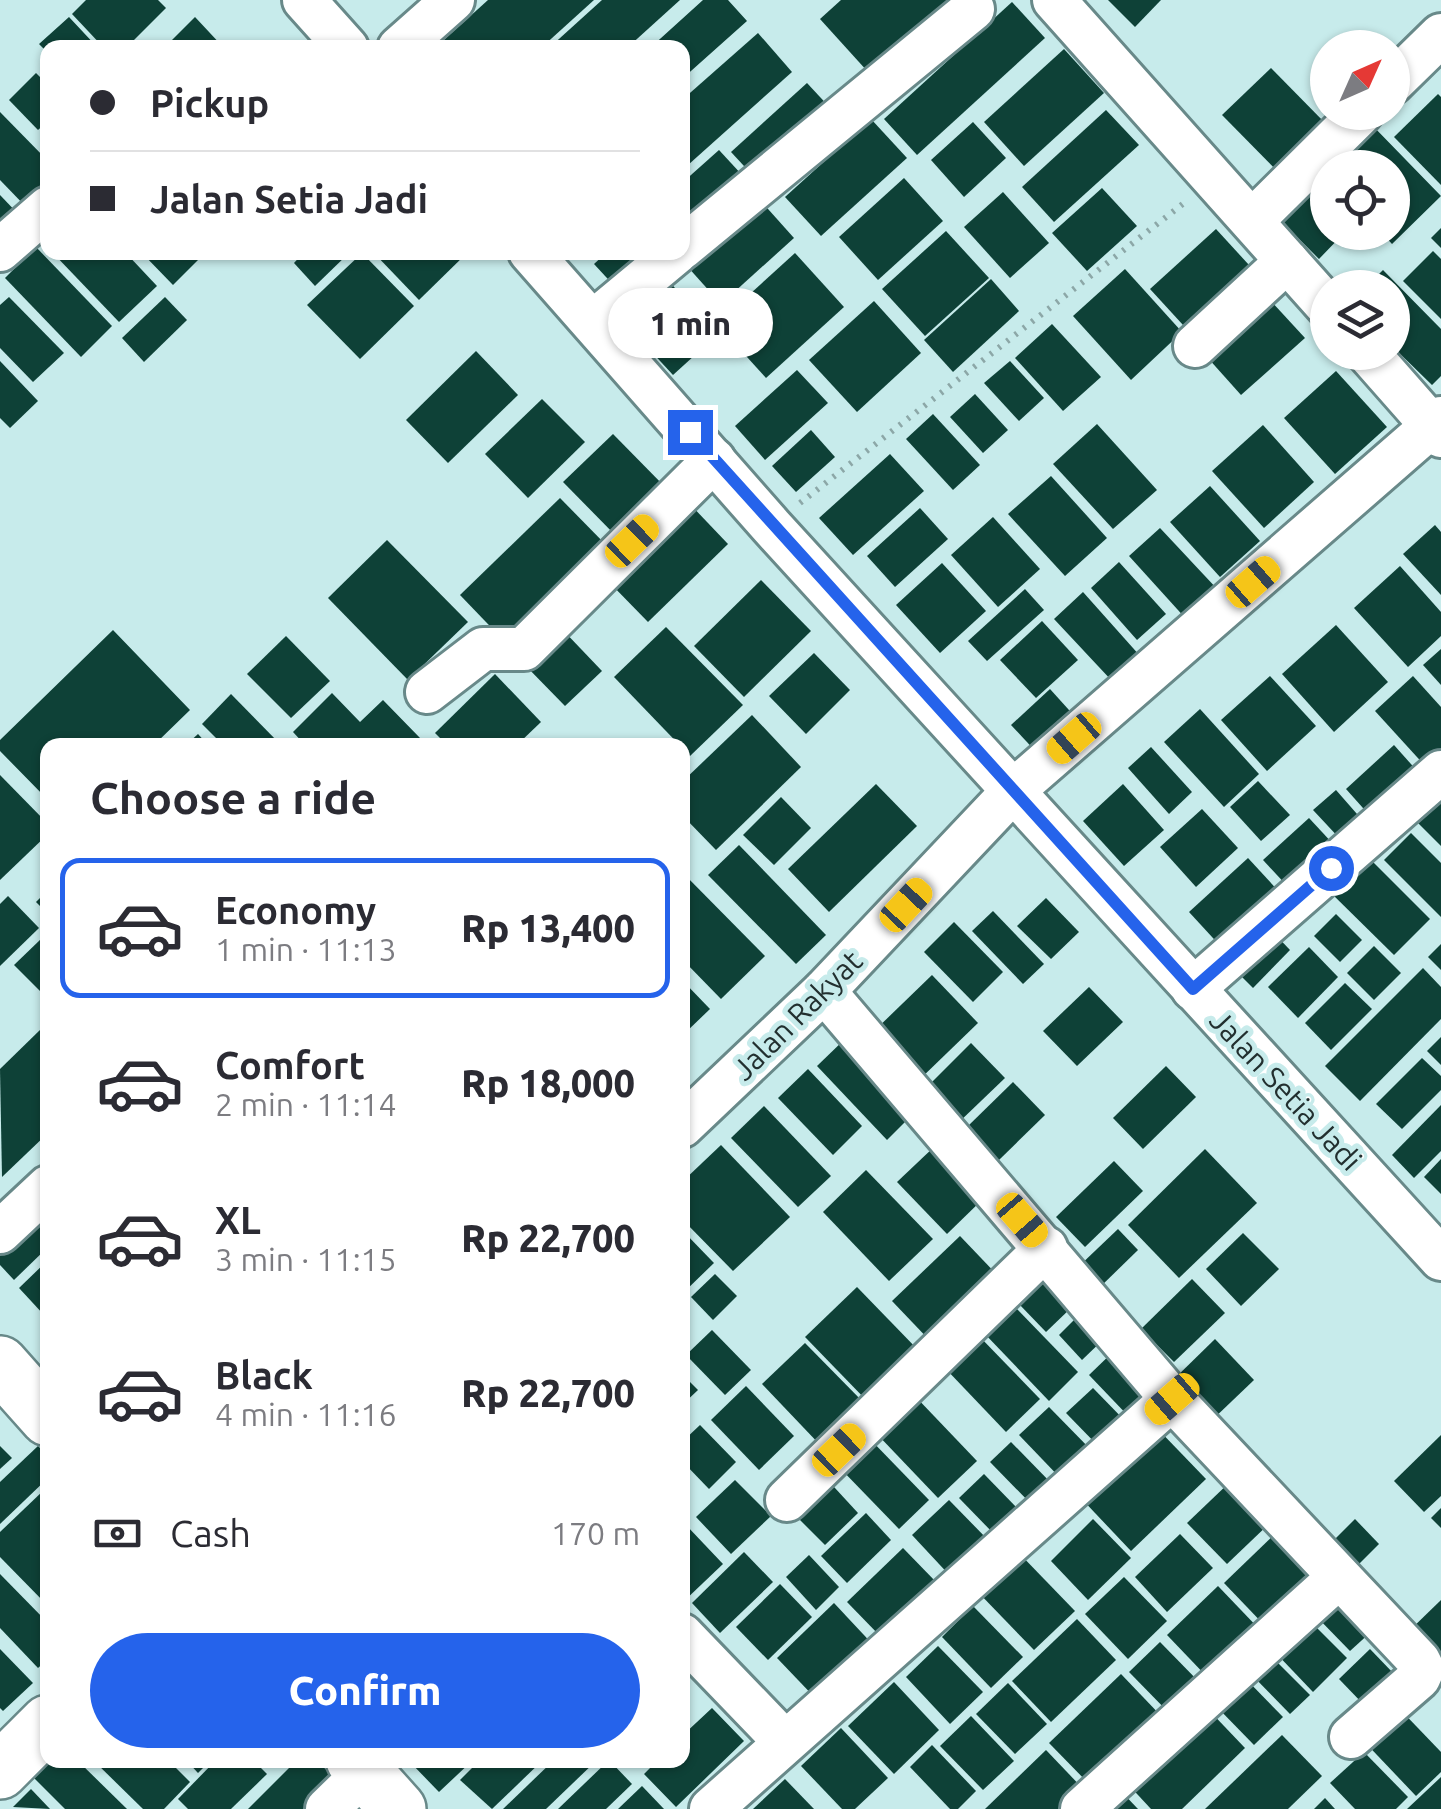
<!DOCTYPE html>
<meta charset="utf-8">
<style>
body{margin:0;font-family:Ubuntu,sans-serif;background:#f2f2f3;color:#2b2b33;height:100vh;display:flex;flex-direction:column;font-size:38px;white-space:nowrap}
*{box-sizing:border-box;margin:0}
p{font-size:32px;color:#7c7c81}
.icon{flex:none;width:55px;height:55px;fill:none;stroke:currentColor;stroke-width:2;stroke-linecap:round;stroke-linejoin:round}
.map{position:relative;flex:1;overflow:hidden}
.sheet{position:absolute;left:40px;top:738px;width:650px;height:1030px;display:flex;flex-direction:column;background:#fff;border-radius:20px;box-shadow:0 2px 8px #0004}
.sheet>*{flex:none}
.banner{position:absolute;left:40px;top:40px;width:650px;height:220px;border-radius:20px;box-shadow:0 2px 8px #0004;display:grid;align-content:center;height:220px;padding:0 50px;background:#fff}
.needle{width:65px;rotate:45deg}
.controls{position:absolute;left:1310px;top:30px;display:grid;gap:20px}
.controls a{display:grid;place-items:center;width:100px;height:100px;border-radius:50%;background:#fff;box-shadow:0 2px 8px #0004;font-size:50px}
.end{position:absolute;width:45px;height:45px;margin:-22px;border:12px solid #2563eb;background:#fff;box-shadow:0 0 0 5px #fff}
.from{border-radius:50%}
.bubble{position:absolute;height:70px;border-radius:35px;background:#fff;box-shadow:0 2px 8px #0004;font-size:32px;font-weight:800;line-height:70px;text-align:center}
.car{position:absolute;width:30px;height:60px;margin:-30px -15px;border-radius:12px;box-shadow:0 0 8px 2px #0007;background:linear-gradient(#f5c518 24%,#345 0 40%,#f5c518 0 76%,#345 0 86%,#f5c518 0)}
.banner b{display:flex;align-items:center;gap:35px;height:95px;font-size:38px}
.banner b+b{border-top:2px solid #e1e1e2}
.banner i{width:25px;height:25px;background:#2b2b33}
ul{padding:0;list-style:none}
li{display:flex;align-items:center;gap:30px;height:140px;margin:0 20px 15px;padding:0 30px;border:5px solid transparent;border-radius:20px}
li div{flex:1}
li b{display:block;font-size:38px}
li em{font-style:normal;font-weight:800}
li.selected{border-color:#2563eb}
li>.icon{width:90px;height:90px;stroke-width:1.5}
h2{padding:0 50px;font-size:45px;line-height:120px}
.pay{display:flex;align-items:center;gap:25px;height:110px;padding:0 50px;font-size:38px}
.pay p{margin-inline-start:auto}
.cta{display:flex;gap:20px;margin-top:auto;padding:20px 50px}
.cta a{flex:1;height:115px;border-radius:60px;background:#2563eb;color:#fff;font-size:40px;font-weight:800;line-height:115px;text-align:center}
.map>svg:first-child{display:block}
.building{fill:#0e4137}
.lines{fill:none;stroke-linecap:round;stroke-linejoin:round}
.street-casing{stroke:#688989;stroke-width:48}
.secondary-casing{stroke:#688989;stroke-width:60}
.path{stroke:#8ca7a7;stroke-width:6;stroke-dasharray:2.5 8;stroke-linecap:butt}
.street{stroke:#fff;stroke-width:42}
.secondary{stroke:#fff;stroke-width:55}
.route{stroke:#2563eb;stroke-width:12}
.labels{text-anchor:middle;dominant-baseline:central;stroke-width:10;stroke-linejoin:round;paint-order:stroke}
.street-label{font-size:30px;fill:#222f2f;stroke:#c7ebeb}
</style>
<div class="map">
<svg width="1441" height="1809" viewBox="0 0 1441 1809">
<rect width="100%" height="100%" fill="#c7ebeb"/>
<g class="building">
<path d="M86,0h72l8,8 -40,40h-22l-32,-34z"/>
<path d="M488,0h106l-53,48h-106z"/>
<path d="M602,0h78l-53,48h-78z"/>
<path d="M703,0h25l19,21 -65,58v-31h-32z"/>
<path d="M841,0h107l-80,72 -48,-53z"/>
<path d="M1108,0h53l-26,27z"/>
<path d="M1012,2l33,36 -128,117 -33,-36z"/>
<path d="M69,17l29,31h-50v5l-9,-9z"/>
<path d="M195,17l29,31h-60z"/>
<path d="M758,33l34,39 -104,93 -6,-7v-58z"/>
<path d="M1064,49l40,44 -80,73 -40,-44z"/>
<path d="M1271,68l59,60 -48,48 -60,-61z"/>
<path d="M36,73l12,12v36l-10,9 -29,-30z"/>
<path d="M807,83l26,28 -76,69 -26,-28z"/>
<path d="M1438,94l3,3v88l-47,-48z"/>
<path d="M1106,110l33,35 -85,77 -32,-35z"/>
<path d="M0,112l48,49v31l-19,18 -29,-30z"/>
<path d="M871,119l36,39 -86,78 -36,-39z"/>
<path d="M973,122l33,36 -42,39 -33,-37z"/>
<path d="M1371,124l70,72 -49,48 -11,-12h11v-64h-64v10l-6,-5z"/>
<path d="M719,150l24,26 -61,55v-48z"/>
<path d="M904,178l39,43 -65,59 -39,-43z"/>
<path d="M1316,178l12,12v42h17l-26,27 -43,-43z"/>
<path d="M1102,188l35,38 -50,45 -35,-38z"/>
<path d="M1003,192l46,51 -39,35 -46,-51z"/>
<path d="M0,195l22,23 -22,20z"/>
<path d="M759,199l35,39 -73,66 -35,-39z"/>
<path d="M1441,228v20l-10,-10z"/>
<path d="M1216,229l44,48 -66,60 -44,-48z"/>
<path d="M946,231l43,47 -64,58 -43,-47z"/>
<path d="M36,247l76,79 -31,31 -76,-79z"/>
<path d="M1433,251l8,8v60l-38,-38z"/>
<path d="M52,252h73l32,34 -38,36z"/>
<path d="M141,252h65l-33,33z"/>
<path d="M304,252h46l-35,34 -21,-23z"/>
<path d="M373,252h95l-49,48z"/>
<path d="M607,252h52l-41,38 -24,-26z"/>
<path d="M362,253l52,53 -54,53 -53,-54z"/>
<path d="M795,253l49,54 -78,71 -49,-54z"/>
<path d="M658,269l59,66 -44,40 -60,-65z"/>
<path d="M1125,269l57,63 -51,48 -58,-64z"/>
<path d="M1383,270l58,59v47l-9,9 -40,-39v-58h-27z"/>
<path d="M991,279l28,32 -66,61 -29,-32z"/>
<path d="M9,297l55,56 -31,29 -33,-34v-43z"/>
<path d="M165,297l22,23 -43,42 -22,-24z"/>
<path d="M1270,300l35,38 -64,57 -34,-38z"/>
<path d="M874,301l47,52 -64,59 -48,-52z"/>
<path d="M1052,324l49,53 -38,34 -48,-53z"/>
<path d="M476,351l42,44 -70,68 -42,-43z"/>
<path d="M0,361l38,40 -28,27 -10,-10z"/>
<path d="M1010,361l34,37 -25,23 -35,-38z"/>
<path d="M797,370l31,33 -63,57 -30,-34z"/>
<path d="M1336,371l51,56 -52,47 -51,-56z"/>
<path d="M975,394l33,36 -25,23 -33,-36z"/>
<path d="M542,399l43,43 -57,56 -43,-44z"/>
<path d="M933,414l47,51 -27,25 -47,-51z"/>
<path d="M1097,424l60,66 -44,39 -60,-65z"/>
<path d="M1263,425l51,57 -50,46 -52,-57z"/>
<path d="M811,430l24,27 -39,35 -24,-26z"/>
<path d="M613,434l57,58 -50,48 -57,-58z"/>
<path d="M890,454l34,37 -71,64 -34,-37z"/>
<path d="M1051,476l56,62 -42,38 -57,-62z"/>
<path d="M1210,486l50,55 -40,36 -50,-55z"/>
<path d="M560,498l51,52 -100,98 -51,-53z"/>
<path d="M687,501l41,43 -80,78 -41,-42z"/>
<path d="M920,508l28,31 -53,48 -28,-31z"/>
<path d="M993,517l47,52 -42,38 -47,-52z"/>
<path d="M1435,525l6,7v63l-38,-41z"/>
<path d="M1160,528l59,63 -32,29 -58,-64z"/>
<path d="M387,540l81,82 -60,58 -80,-82z"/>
<path d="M1119,562l47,52 -29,26 -46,-52z"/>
<path d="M942,563l44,48 -46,42 -44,-48z"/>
<path d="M1400,566l41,46v24l-33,31 -54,-59z"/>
<path d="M761,580l50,51 -67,66 -50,-51z"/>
<path d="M1025,589l19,21 -57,51 -19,-20z"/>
<path d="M1083,592l58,65 -28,25 -59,-63z"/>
<path d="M1042,621l36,39 -42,38 -36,-38z"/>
<path d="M1336,625l52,57 -54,50 -52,-58z"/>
<path d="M560,627l42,44 -37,35 -43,-44z"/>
<path d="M666,627l77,78 -53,51 -76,-79z"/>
<path d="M113,630l77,80 -36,35h-106v55l-48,-49v-11z"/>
<path d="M286,636l44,45 -39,37 -44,-44z"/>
<path d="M1441,649v36l-18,-20z"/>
<path d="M814,653l36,37 -44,44 -37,-38z"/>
<path d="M495,674l46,48 -24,23h-70l-12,-12z"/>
<path d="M1270,676l46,50 -49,45 -46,-51z"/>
<path d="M1413,676l28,31v48l-14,13 -52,-57z"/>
<path d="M1050,689l28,31 -39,35 -28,-30z"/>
<path d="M332,693l28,29 23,-22 37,38 -6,7h-109l-12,-13z"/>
<path d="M231,694l50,51h-58l-21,-21z"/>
<path d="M1200,709l59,65 -35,33 -60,-65z"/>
<path d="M752,715l49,52 -85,83 -34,-35v-33z"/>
<path d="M198,734l10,11h-22z"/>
<path d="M1394,745l25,28 -48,44 -25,-28z"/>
<path d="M1151,747l41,45 -23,22 -41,-46z"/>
<path d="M0,775l48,49v10l-48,46z"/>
<path d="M1258,781l32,34 -29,26 -31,-34z"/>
<path d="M876,784l41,42 -88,86 -41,-43z"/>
<path d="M1123,784l41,46 -40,36 -41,-45z"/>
<path d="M1336,790l28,32 -22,19 -29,-31z"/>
<path d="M1441,793v53l-27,-27z"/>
<path d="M781,797l30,31 -37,37 -31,-30z"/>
<path d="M1202,809l36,39 -42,39 -36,-40z"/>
<path d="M1309,818l26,28 -46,42 -26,-28z"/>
<path d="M1411,833l30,30v54l-57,-57z"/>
<path d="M739,845l87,90 -30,29 -88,-89z"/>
<path d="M1367,856l63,63 -36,36 -64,-63z"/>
<path d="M1248,858l35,38 -59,54 -35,-38z"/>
<path d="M682,872l83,84 -44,43 -39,-40z"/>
<path d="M48,890v24l-12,-12z"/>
<path d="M8,896l31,32 -39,38v-62z"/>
<path d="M1046,898l33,34 -28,27 -34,-33z"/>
<path d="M993,911l51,53 -21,20 -51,-53z"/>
<path d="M1336,914l26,26 -22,22 -26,-26z"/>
<path d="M954,922l49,50 -30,30 -49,-50z"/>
<path d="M1268,927l22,23 -37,38 -23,-23z"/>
<path d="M41,939l7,7v53l-34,-34z"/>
<path d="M1441,944v26l-13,-13z"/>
<path d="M1374,946l27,27 -27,27 -27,-27z"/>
<path d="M1309,947l29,30 -40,41 -30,-31z"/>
<path d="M1423,968l18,19v32l-81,82 -35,-35z"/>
<path d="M932,975l46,48 -61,59 -47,-47z"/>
<path d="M682,980l28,29 -26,25 -2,-2z"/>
<path d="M1345,983l27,26 -41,41 -26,-27z"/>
<path d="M1089,987l34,35 -46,44 -34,-35z"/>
<path d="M41,1029l7,7v97l-46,44 -2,-108z"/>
<path d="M1441,1037v28l-14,-14z"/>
<path d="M846,1038l70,73 -29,29 -70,-74z"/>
<path d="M971,1043l34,35 -49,47 -33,-34z"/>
<path d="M1422,1058l19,18v14l-39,39 -26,-25z"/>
<path d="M1166,1066l30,31 -53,52 -30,-31z"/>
<path d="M808,1069l54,57 -29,29 -55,-57z"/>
<path d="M1013,1082l32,33 -46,45 -32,-33z"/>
<path d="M1441,1105v46l-27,27 -22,-23z"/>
<path d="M764,1106l67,70 -33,31 -67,-69z"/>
<path d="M721,1145l69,72 -57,54 -51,-52v-37z"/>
<path d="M935,1146l50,51 -38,37 -50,-52z"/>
<path d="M1205,1149l52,54 -78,75 -51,-53z"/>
<path d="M1441,1159v35l-17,-17z"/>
<path d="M1114,1161l29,30 -58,56 -29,-30z"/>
<path d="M866,1170l67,69 -44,42 -66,-69z"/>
<path d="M48,1194v53l-34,33 -14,-15v-25z"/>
<path d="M1118,1229l20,21 -42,41 -21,-21z"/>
<path d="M682,1230l32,33 -32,31z"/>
<path d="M1243,1233l36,36 -38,37 -35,-37z"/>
<path d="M960,1236l42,44 -68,65 -42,-44z"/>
<path d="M48,1260v52l-4,3 -25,-27z"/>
<path d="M715,1274l22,22 -24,24 -22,-23z"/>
<path d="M1044,1278l28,29 -26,25 -28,-29z"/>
<path d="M1192,1279l33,34 -51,49 -33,-33z"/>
<path d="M857,1287l64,66 -52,50 -64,-66z"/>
<path d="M1012,1304l66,68 -29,29 -66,-69z"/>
<path d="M1084,1310l24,25 -26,25 -23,-25z"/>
<path d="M712,1330l39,40 -26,25 -39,-40z"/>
<path d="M978,1335l62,64 -34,33 -62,-65z"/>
<path d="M1215,1339l39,41 -45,43 -39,-40z"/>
<path d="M805,1343l61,62 -44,42 -60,-63z"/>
<path d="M1117,1348l44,46 -28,27 -44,-46z"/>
<path d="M682,1374l16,16 -16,15z"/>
<path d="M746,1386l48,50 -35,34 -48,-50z"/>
<path d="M1093,1388l37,38 -26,26 -38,-39z"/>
<path d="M913,1394l64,67 -39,37 -63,-66z"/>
<path d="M1049,1407l47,48 -30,29 -47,-49z"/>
<path d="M1152,1423l54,56 -75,72 -53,-56z"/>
<path d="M700,1425l36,37 -27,27 -27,-28v-19z"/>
<path d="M1441,1435v61l-17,16 -30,-31z"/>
<path d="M868,1437l61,63 -30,29 -61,-63z"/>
<path d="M1011,1442l43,44 -21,20 -43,-44z"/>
<path d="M0,1446l12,12 -12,11z"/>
<path d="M38,1446l10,10v22l-48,46v-42z"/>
<path d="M984,1474l35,36 -25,24 -35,-36z"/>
<path d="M823,1475l35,38 -33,32 -36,-36z"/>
<path d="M735,1480l36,36 -40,38 -35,-37z"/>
<path d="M1232,1480l40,41 -45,43 -40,-41z"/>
<path d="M44,1490l4,3v113l-48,-49v-25z"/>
<path d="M949,1500l42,43 -38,36 -41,-44z"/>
<path d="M1441,1508v20l-10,-10z"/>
<path d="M866,1513l25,27 -44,43 -26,-27z"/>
<path d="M1093,1519l38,39 -43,42 -37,-39z"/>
<path d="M1355,1519l24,25 -28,28 -24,-25z"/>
<path d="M686,1525l37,39 -41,39v-74z"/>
<path d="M1277,1532l44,45 -53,52 -44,-46z"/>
<path d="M1180,1534l33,34 -46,44 -32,-35z"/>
<path d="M903,1548l34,35 -56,54 -34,-35z"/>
<path d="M1016,1550l59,61 -41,39 -59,-61z"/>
<path d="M744,1552l29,30 -53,51 -28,-30z"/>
<path d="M809,1555l30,32 -23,23 -30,-33z"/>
<path d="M0,1574l48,49v36l-10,9 -38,-40z"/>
<path d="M1124,1577l43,44 -39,38 -43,-45z"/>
<path d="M780,1584l32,33 -44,43 -32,-33z"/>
<path d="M1218,1586l44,46 -51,49 -44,-46z"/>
<path d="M1334,1592l38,39 -22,20 -37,-38z"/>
<path d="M1441,1600v59l-35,-25z"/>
<path d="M834,1603l43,46 -57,54 -43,-45z"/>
<path d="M973,1606l50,51 -32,31 -49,-51z"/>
<path d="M1306,1617l41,41 -34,34 -41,-43z"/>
<path d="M1077,1619l39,41 -65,62 -39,-41z"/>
<path d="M1160,1642l44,45 -31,30 -44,-45z"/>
<path d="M938,1646l45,46 -33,32 -44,-47z"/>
<path d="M0,1649l33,34 -30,28 -3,-3z"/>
<path d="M1370,1649l26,27 -31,30 -26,-27z"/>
<path d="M1266,1651l44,44 -20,19 -43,-44z"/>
<path d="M1121,1674l43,45 -72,68 -43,-44z"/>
<path d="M1244,1677l39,40 -29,28 -39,-40z"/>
<path d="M894,1682l45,48 -45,44 -46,-48z"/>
<path d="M1008,1683l39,41 -32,30 -39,-40z"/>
<path d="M1393,1702l48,50v20l-25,24 -58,-61z"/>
<path d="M1204,1705l41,43 -63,61h-31l-26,-28z"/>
<path d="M712,1708l32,33 -68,66 -32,-33 14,-14h24v-24z"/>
<path d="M971,1716l43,45 -31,29 -43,-44z"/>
<path d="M841,1728l47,50 -33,31h-13l-41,-43z"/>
<path d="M1282,1735l40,41 -34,33h-83z"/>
<path d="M932,1745l44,46 -18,18h-8l-40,-42z"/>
<path d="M1046,1750l42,44 -15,15h-88z"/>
<path d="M1364,1752l44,45 -12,12h-41l-25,-26z"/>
<path d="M50,1760h27l50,49h-62l-32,-32z"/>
<path d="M93,1760h75l22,22 -26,27h-21z"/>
<path d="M186,1760h25l-13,13z"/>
<path d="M216,1760h37l14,14 -36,35h-43l-10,-10z"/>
<path d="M297,1760h19l22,21 -28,28h-62z"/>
<path d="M408,1760h65l-34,32z"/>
<path d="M480,1760h63l-51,49 -32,-29z"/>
<path d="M554,1760h43l-51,49h-43z"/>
<path d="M609,1760l23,24 -26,25h-48z"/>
<path d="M1441,1777v32h-34z"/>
<path d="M785,1779l29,30h-61z"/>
<path d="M642,1786l22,23h-46z"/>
<path d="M1117,1787l21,22h-44z"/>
<path d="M31,1789l19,20 -37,-2z"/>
<path d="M1325,1798l10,11h-21z"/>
</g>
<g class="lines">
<defs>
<g id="street">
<path d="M304,0l43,48"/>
<path d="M1054,0l274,307"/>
<path d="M399,48l54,-48"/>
<path d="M1392,83l49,-48"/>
<path d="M1252,221l110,-109"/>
<path d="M682,248l291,-239"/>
<path d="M0,250l48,-42"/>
<path d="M530,252l241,274 670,733"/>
<path d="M593,322l84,-70"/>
<path d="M1195,346l92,-85"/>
<path d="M1367,352l74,84"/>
<path d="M427,692l56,-43h41l190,-189"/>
<path d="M1193,989l248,-217"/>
<path d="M824,991l348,408 247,262 4,8 -4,9 -68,59"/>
<path d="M682,1126l142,-135 190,-201 427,-372"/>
<path d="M0,1232l48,-45"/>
<path d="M787,1500l259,-252"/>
<path d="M682,1635l102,106"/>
<path d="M327,1809l38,-37"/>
<path d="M711,1809l461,-410"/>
<path d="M1082,1809l257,-232"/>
</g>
<g id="secondary">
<path d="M0,1364l48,54"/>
<path d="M354,1760l44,49"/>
<path d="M0,1771l48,-48"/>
</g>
</defs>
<use href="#street" class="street-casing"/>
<use href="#secondary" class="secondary-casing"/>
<path class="path" d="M800,503l384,-300"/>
<use href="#street" class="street"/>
<use href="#secondary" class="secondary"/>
</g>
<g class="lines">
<path class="route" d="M690,432l503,557 138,-121"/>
</g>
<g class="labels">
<g class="street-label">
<text transform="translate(797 1015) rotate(-45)">Jalan Rakyat</text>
<text transform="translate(1286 1090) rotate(47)">Jalan Setia Jadi</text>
</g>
</g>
</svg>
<div class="controls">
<a><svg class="needle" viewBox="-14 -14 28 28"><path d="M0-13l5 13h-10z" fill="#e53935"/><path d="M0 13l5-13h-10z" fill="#7c7c81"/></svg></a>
<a><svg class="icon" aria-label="locate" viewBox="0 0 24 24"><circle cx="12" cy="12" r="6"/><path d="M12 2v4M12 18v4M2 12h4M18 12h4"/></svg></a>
<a><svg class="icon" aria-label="layers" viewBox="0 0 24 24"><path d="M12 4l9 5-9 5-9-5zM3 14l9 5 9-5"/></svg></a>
</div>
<i class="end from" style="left:1331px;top:868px"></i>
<i class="end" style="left:690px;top:432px"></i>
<div class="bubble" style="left:608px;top:288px;width:165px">1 min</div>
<i class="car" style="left:632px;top:541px;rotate:46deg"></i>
<i class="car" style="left:1253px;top:582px;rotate:49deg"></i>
<i class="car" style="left:1074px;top:738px;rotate:229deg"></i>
<i class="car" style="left:906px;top:905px;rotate:43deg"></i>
<i class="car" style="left:1022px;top:1220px;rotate:139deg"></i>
<i class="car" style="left:1172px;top:1399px;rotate:229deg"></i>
<i class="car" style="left:839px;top:1450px;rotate:46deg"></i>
<div class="banner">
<b><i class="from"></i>Pickup</b>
<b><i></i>Jalan Setia Jadi</b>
</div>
<section class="sheet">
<h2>Choose a ride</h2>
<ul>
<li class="selected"><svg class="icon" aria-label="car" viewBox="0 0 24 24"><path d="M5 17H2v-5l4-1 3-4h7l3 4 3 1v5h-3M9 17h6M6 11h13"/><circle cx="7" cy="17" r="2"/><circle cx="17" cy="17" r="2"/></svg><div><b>Economy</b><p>1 min · 11:13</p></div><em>Rp 13,400</em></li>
<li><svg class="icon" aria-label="car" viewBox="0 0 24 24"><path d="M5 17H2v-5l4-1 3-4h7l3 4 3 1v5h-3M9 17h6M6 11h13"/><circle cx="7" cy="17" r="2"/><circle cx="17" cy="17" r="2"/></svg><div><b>Comfort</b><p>2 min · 11:14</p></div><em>Rp 18,000</em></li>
<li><svg class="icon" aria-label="car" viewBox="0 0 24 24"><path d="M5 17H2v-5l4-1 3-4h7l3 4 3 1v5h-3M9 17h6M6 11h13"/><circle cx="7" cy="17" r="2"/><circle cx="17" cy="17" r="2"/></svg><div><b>XL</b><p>3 min · 11:15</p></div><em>Rp 22,700</em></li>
<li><svg class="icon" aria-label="car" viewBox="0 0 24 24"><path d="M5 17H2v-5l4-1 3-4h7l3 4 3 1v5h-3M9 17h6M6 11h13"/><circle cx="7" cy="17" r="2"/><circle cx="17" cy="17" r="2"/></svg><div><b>Black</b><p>4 min · 11:16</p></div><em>Rp 22,700</em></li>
</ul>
<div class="pay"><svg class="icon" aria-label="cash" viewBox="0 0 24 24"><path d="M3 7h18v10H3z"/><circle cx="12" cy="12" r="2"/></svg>Cash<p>170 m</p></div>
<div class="cta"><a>Confirm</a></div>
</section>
</div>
